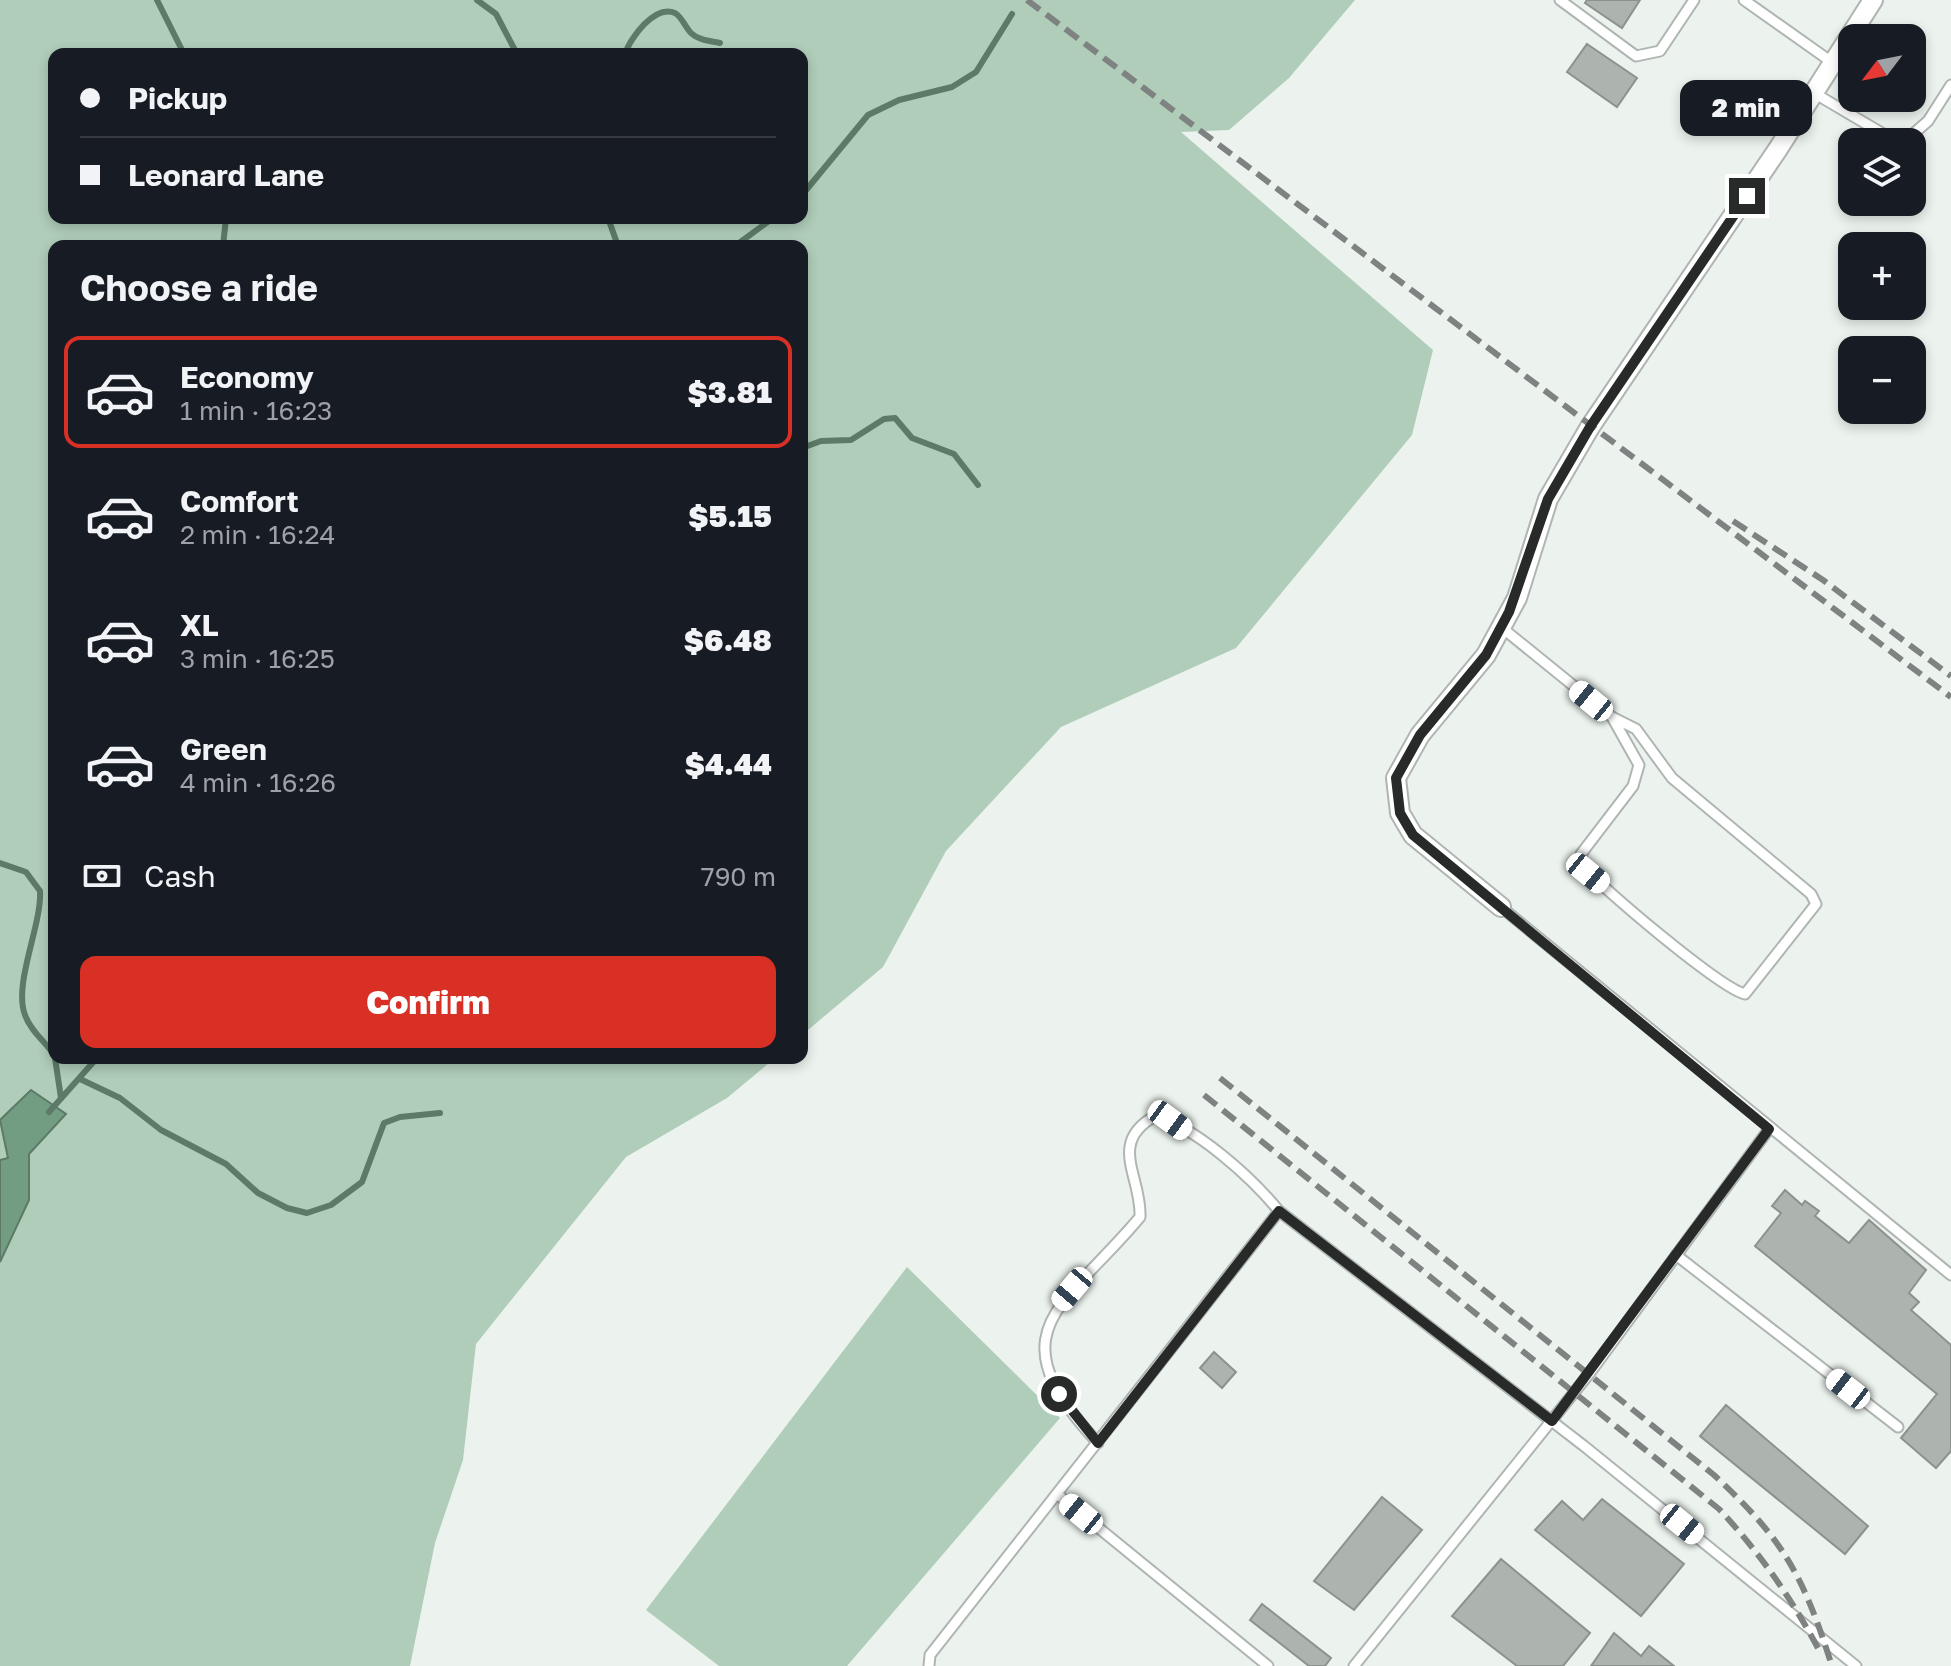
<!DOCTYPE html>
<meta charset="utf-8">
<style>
body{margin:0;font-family:"Golos Text",sans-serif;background:#20242c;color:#f1f3f6;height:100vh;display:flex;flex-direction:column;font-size:30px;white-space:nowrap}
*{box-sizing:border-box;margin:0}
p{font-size:26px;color:#9ea1a6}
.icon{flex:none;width:44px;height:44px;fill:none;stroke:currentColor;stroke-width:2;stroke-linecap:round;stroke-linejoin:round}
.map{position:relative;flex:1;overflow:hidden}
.drawer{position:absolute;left:48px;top:240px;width:760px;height:824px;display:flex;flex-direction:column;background:#171b24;border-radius:16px;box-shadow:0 4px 12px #0003}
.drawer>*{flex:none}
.hud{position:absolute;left:48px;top:48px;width:760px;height:176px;border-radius:16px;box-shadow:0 4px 12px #0003;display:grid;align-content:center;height:176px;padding:0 32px;background:#171b24}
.needle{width:52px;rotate:238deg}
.tools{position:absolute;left:1838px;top:24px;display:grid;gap:16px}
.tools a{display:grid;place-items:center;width:88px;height:88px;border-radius:16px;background:#171b24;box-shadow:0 4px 12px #0003;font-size:40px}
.end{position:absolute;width:36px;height:36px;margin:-18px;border:10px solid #282a29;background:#fff;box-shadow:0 0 0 4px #fff}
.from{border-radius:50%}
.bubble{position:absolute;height:56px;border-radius:16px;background:#171b24;box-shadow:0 4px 12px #0003;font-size:26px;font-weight:800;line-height:56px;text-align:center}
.car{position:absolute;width:24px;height:48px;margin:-24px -12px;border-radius:10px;box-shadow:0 0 6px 2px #0007;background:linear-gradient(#fff 24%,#345 0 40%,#fff 0 76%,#345 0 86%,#fff 0)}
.hud b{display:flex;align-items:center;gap:28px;height:76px;font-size:30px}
.hud b+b{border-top:2px solid #363941}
.hud i{width:20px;height:20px;background:#f1f3f6}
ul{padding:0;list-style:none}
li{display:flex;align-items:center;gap:24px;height:112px;margin:0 16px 12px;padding:0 16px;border:4px solid transparent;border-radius:16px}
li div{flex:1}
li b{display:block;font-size:30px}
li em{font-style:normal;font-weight:800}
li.on{border-color:#d93025}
li>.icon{width:72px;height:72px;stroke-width:1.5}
h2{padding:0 32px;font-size:36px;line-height:96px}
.pay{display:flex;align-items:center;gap:20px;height:88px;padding:0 32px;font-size:30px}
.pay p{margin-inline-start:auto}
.action{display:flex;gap:16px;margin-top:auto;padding:16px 32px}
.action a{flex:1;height:92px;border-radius:16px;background:#d93025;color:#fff;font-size:32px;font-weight:800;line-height:92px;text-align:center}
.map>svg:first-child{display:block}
.green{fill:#afcdb9;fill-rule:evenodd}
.water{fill:#739d82;stroke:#5c7a67;stroke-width:2}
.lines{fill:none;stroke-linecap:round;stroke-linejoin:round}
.stream{stroke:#5c7a67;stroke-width:6}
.building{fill:#adb4af;stroke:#8c928e;stroke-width:2}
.service-casing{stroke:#afb5b1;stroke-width:13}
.minor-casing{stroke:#afb5b1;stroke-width:22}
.service{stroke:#fff;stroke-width:9}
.minor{stroke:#fff;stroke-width:18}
.rail{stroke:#7e8280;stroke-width:6;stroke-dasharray:16 8;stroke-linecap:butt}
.route{stroke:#282a29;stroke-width:10}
</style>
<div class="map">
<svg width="1951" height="1666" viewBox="0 0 1951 1666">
<rect width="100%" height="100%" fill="#ecf3ee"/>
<g class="green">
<path d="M0,0h1355l-66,78 -60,52 -48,2 252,218 -21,85 -176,213 -175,79 -115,124 -63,116 -81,68v-789h-748v812h721l-48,40 -101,59 -150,187 -13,116 -28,83 -25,123h-410v-404l29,-62 -1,-46 -22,-10 2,15 -8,1zM54,54h748v164h-748z"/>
<path d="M907,1267l153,151 -213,248h-128l-73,-56z"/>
</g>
<path class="water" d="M31,1090l35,24 -37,40v46l-29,62v-102l8,-2 -8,-38z"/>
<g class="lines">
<g class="stream">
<path d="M157,0l27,54"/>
<path d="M477,0l19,14 21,40"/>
<path d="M625,54c5,-16 30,-50 50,-41 7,4 10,14 16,20 7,7 19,8 29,10"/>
<path d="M802,195l66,-80 31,-15 53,-13 24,-15 36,-58"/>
<path d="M608,218l10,28"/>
<path d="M223,246l3,-28"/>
<path d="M735,246l38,-28"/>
<path d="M802,448l19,-7 30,-1 33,-21 11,-1 17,20 42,16 24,31"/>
<path d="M0,863l26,9 14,19c2,34 -27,93 -15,124 6,17 20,26 29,40"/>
<path d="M55,1058l6,40"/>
<path d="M80,1079l40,19 41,32 65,34 32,29 29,15 20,5 24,-8 31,-23 22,-59 16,-6 40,-4"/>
<path d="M49,1112l48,-54"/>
</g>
</g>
<g class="building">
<path d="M1587,0h53l-18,28 -37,-25z"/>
<path d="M1587,44l50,34 -20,29 -50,-35z"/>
<path d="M1785,1190l17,15 3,-4 14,10 -4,5 34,27 20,-23 57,50 -17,23 10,9 -8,8 40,35v106l-15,17 -35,-30 36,-44 -182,-148 26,-33 -9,-7z"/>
<path d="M1214,1352l22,20 -14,16 -22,-20z"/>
<path d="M1726,1405l142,121 -23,28 -145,-118z"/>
<path d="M1382,1497l40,33 -68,80 -40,-29z"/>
<path d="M1602,1499l82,65 -43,52 -106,-86 27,-29 21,19z"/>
<path d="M1501,1559l89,74 -27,33h-46l-65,-50z"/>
<path d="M1262,1604l69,54 -6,8h-16l-59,-46z"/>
<path d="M1614,1633l27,23 8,-10 25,20h-83z"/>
</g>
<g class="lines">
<defs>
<g id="service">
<path d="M1560,0l76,56 24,-5 34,-51"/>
<path d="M1744,0l89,63"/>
<path d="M1814,93l83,49"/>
<path d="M1904,142l24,-21 23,-36"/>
<path d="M1501,627l111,90 24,12 36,49 139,116 5,10 -71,90c-25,-6 -146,-108 -164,-130v-10l52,-68 6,-21 -27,-48"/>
<path d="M1501,907l450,368"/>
<path d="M1676,1255l222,172"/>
<path d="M1098,1443c-106,-113 -33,-136 42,-226 2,-40 -33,-74 15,-101 41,11 97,62 124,95"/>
<path d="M1057,1494l211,172"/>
<path d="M929,1666l1,-11 349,-444 305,235 272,220"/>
<path d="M1354,1666l235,-292 180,-245"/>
</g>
<path id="minor" d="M1501,907l-88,-72 -13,-22 -4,-35 24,-43 66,-80 31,-57 31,-99 42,-72 188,-278 95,-149"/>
</defs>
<use href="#service" class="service-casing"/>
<use href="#minor" class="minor-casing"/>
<use href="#service" class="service"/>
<use href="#minor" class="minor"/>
<g class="rail">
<path d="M1027,0l924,697"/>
<path d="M1733,521l90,59 128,96"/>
<path d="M1220,1078l494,397c70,65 89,100 118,191"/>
<path d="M1204,1095l515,414c40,43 71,87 99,139"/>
</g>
</g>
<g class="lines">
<path class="route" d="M1059,1394l39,49 181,-232 273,210 217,-292 -356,-294 -13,-22 -4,-35 24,-43 66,-80 23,-43 39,-113 42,-72 157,-231"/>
</g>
</svg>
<div class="tools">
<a><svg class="needle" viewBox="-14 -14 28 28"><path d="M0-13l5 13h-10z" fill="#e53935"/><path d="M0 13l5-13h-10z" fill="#9ea1a6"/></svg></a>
<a><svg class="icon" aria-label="layers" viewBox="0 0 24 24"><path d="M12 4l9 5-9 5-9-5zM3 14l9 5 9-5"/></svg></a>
<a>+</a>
<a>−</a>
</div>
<i class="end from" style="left:1059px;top:1394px"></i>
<i class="end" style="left:1747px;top:196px"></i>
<div class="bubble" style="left:1680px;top:80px;width:132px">2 min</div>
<i class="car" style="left:1591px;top:701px;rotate:309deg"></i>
<i class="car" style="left:1588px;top:873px;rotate:129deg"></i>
<i class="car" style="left:1170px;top:1120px;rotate:126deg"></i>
<i class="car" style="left:1072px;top:1289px;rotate:220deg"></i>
<i class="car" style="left:1848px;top:1389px;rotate:308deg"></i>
<i class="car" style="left:1081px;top:1514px;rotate:309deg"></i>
<i class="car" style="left:1682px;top:1524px;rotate:129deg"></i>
<div class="hud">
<b><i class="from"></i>Pickup</b>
<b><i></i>Leonard Lane</b>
</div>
<section class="drawer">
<h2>Choose a ride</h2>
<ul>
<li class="on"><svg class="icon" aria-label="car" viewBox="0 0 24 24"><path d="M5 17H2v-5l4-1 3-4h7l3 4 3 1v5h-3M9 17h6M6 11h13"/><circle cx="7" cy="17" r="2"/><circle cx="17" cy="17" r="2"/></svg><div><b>Economy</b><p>1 min · 16:23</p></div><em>$3.81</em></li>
<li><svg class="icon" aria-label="car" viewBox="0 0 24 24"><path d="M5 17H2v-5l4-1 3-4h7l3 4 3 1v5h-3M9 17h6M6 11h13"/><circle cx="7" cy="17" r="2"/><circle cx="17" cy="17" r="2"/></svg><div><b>Comfort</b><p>2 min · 16:24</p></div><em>$5.15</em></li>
<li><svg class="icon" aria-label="car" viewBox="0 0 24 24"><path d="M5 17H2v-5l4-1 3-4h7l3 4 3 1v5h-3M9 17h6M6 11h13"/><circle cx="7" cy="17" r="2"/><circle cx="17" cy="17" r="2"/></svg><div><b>XL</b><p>3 min · 16:25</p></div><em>$6.48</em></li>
<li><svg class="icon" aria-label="car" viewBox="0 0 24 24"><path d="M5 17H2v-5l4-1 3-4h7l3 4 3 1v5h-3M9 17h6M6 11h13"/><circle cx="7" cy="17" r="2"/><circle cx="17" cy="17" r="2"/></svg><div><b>Green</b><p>4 min · 16:26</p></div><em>$4.44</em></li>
</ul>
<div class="pay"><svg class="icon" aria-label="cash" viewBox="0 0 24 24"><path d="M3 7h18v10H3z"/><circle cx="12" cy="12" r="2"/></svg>Cash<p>790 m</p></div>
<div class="action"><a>Confirm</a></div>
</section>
</div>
